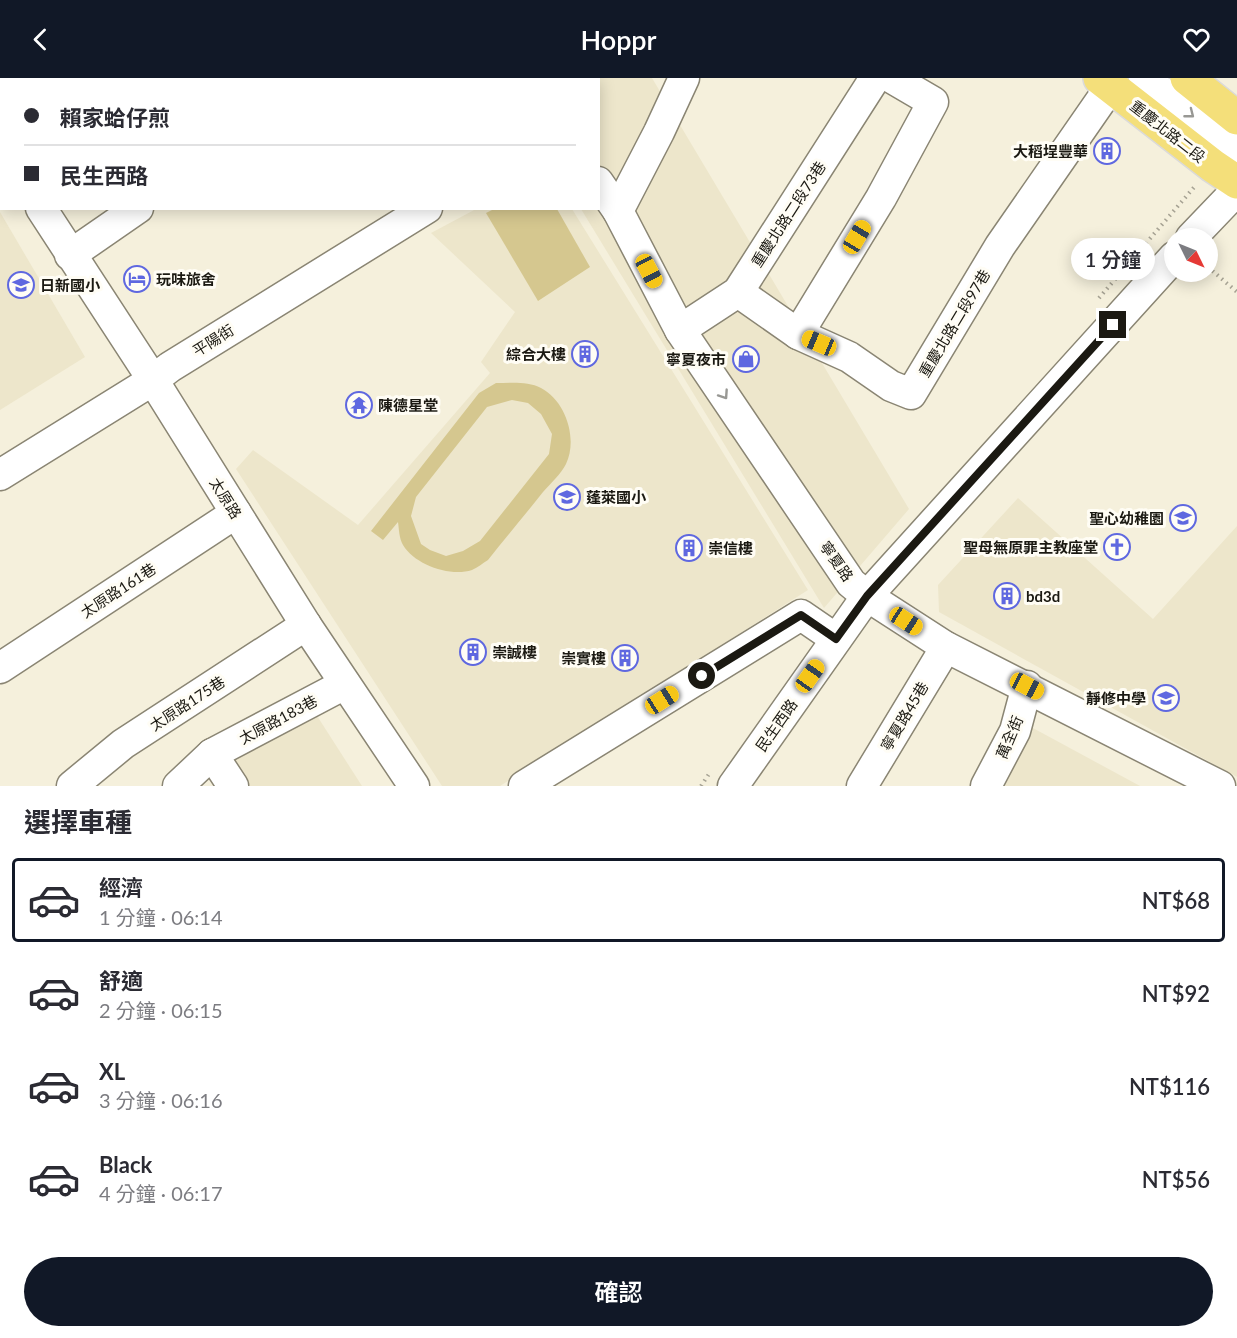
<!DOCTYPE html>
<html lang="zh-TW">
<meta charset="utf-8">
<style>
body{margin:0;font-family:Lato,"Noto Sans TC",sans-serif;background:#f2f2f3;color:#2b2b33;height:100vh;display:flex;flex-direction:column;font-size:22px;white-space:nowrap}
*{box-sizing:border-box;margin:0}
p{font-size:20px;color:#7c7c81}
.icon{flex:none;width:33px;height:33px;fill:none;stroke:currentColor;stroke-width:2;stroke-linecap:round;stroke-linejoin:round}
.map{position:relative;height:708px;overflow:hidden}
.panel{display:flex;flex-direction:column;background:#fff;flex:1}
.panel>*{flex:none}
.hud{position:absolute;left:0px;top:0px;width:600px;height:132px;box-shadow:0 3px 15px #0003;display:grid;align-content:center;height:132px;padding:0 24px;background:#fff}
.needle{width:39px;rotate:133deg}
.controls{position:absolute;left:1164px;top:150px;display:grid;gap:12px}
.controls a{display:grid;place-items:center;width:54px;height:54px;border-radius:50%;background:#fff;box-shadow:0 3px 15px #0003;font-size:30px}
.end{position:absolute;width:27px;height:27px;margin:-14px;border:8px solid #1b1912;background:#fff;box-shadow:0 0 0 3px #fff}
.from{border-radius:50%}
.bubble{position:absolute;height:42px;border-radius:21px;background:#fff;box-shadow:0 3px 15px #0003;font-size:20px;font-weight:600;line-height:42px;text-align:center}
.car{position:absolute;width:18px;height:36px;margin:-18px -9px;border-radius:8px;box-shadow:0 0 4px 2px #0007;background:linear-gradient(#f5c518 24%,#345 0 40%,#f5c518 0 76%,#345 0 86%,#f5c518 0)}
.hud b{display:flex;align-items:center;gap:21px;height:57px;font-size:22px}
.hud b+b{border-top:2px solid #e1e1e2}
.hud i{width:15px;height:15px;background:#2b2b33}
ul{padding:0;list-style:none}
li{display:flex;align-items:center;gap:18px;height:84px;margin:0 12px 9px;padding:0 12px;border:3px solid transparent;border-radius:6px}
li div{flex:1}
li b{display:block;font-size:22px}
li em{font-style:normal;font-weight:600}
li.on{border-color:#111827}
li>.icon{width:54px;height:54px;stroke-width:1.5}
h2{padding:0 24px;font-size:27px;line-height:72px}
.action{display:flex;gap:12px;margin-top:auto;padding:12px 24px}
.action a{flex:1;height:69px;border-radius:36px;background:#111827;color:#fff;font-size:24px;font-weight:600;line-height:69px;text-align:center}
header{display:flex;justify-content:space-between;align-items:center;height:78px;padding:0 24px;background:#111827;color:#fff;font-size:27px;font-weight:600}
.map>svg:first-child{display:block}
.built{fill:#ede6cb}
.green{fill:#d5c78f;fill-rule:evenodd}
.lines{fill:none;stroke-linecap:round;stroke-linejoin:round}
.minor-casing{stroke:#8a8573;stroke-width:33}
.major-casing{stroke:#dbdad9;stroke-width:36}
.path{stroke:#a6a293;stroke-width:4;stroke-dasharray:1.5 4.5;stroke-linecap:butt}
.minor{stroke:#fff;stroke-width:30}
.major{stroke:#f4df7a;stroke-width:33}
.oneway{stroke:#989894}
.route{stroke:#1b1912;stroke-width:8}
.labels{text-anchor:middle;dominant-baseline:central;stroke-width:6;stroke-linejoin:round;paint-order:stroke}
.street-label{font-size:15px;fill:#1b1912;stroke:#fffdf5}
.poi-label{font-size:15px;font-weight:bold;fill:#1b1912;stroke:#fffdf5;text-anchor:end}
</style>
<header><svg class="icon" aria-label="back" viewBox="0 0 24 24"><path d="M15 5l-7 7 7 7"/></svg>Hoppr<svg class="icon" aria-label="heart" viewBox="0 0 24 24"><path d="M12 20l-8-8c-3-5 5-10 8-4 3-6 11-1 8 4z"/></svg></header>
<div class="map">
<svg width="1237" height="708" viewBox="0 0 1237 708">
<rect width="100%" height="100%" fill="#f5f0dc"/>
<g class="built">
<path d="M425,0h227l257,431 -85,99 -243,-399 17,-1v-128z"/>
<path d="M476,131h96l236,381 -308,196h-58l-206,-317 17,-19 105,75 132,-152 -9,-11 34,-50 -84,-79z"/>
<path d="M0,134l85,145 -85,53z"/>
<path d="M1018,420l135,121 84,-93v251l-298,-165 -1,-27z"/>
<path d="M312,630l50,78h-131l-12,-19z"/>
<path d="M1029,648l15,8 96,52h-145z"/>
</g>
<g class="green">
<path d="M494,131h63l33,58 -52,34 -52,-88z"/>
<path d="M496,305c15,0 32,-2 45,5 25,13 37,51 25,76 -5,10 -16,20 -23,28 -18,23 -37,45 -55,68 -5,3 -11,8 -16,10 -22,7 -57,-5 -69,-25 -4,-7 -4,-16 -5,-23l-15,18 -12,-9 108,-138zM512,322l16,3 13,11 11,20 -3,20 -69,87 -17,10 -17,5 -16,-6 -9,-6 -10,-28 5,-19 71,-90z"/>
</g>
<g class="lines">
<defs>
<g id="minor">
<path d="M248,0l2,2"/>
<path d="M531,0l1,2"/>
<path d="M1144,0l86,67 7,25"/>
<path d="M76,2l2,-2"/>
<path d="M0,61l2,3"/>
<path d="M598,104l20,29 62,119 171,253 16,13 79,51 274,139"/>
<path d="M41,130l112,172 153,245 108,161"/>
<path d="M618,133l41,-79 25,-54"/>
<path d="M1191,160l46,-48"/>
<path d="M70,177l68,-47"/>
<path d="M738,214l60,42 51,23 42,29 20,8 89,-148 111,-160"/>
<path d="M680,252l58,-38 137,-214"/>
<path d="M798,256l83,-136 52,-96 -41,-24"/>
<path d="M0,397l153,-95 17,-13 257,-159"/>
<path d="M0,590l236,-155"/>
<path d="M212,676l21,32"/>
<path d="M72,708l51,-42 183,-119"/>
<path d="M178,708l34,-32 133,-70"/>
<path d="M524,708l277,-171 35,24"/>
<path d="M733,708l134,-190 307,-339"/>
<path d="M862,708l84,-139"/>
<path d="M986,708l29,-55 12,-45"/>
</g>
<g id="major">
<path d="M1100,0l113,88 24,16"/>
<path d="M1187,0l50,40"/>
</g>
</defs>
<use href="#minor" class="minor-casing"/>
<use href="#major" class="major-casing"/>
<g class="path">
<path d="M0,20l2,2"/>
<path d="M1208,189l29,25"/>
<path d="M1099,220l97,-113"/>
<path d="M701,708l8,-12"/>
</g>
<use href="#minor" class="minor"/>
<use href="#major" class="major"/>
</g>
<defs><path id="oneway-chevron" d="M-2-3.5L2.5 0L-2 3.5" fill="none" stroke-width="1.6" stroke-linecap="round" stroke-linejoin="round" transform="scale(1.5)"/></defs>
<g class="oneway">
<use href="#oneway-chevron" transform="translate(1190 36) rotate(38)"/>
<use href="#oneway-chevron" transform="translate(724 317) rotate(56)"/>
</g>
<g class="lines">
<path class="route" d="M702,598l99,-61 35,24 31,-43 246,-271"/>
</g>
<defs>
<symbol id="building-ring" viewBox="-11 -11 22 22"><circle r="9.5" fill="#fffdf5" stroke="#5f68e0" stroke-width="1.5"/><path d="M-4-6H4V6H1V3H-1V6H-4ZM-2.5-4.3h1.7v1.8h-1.7ZM.8-4.3h1.7v1.8H.8ZM-2.5-1h1.7V.8h-1.7ZM.8-1h1.7V.8H.8Z" fill="#5f68e0"/></symbol>
<symbol id="hotel-ring" viewBox="-11 -11 22 22"><circle r="9.5" fill="#fffdf5" stroke="#5f68e0" stroke-width="1.5"/><path d="M-6-4.5h1.5V1H6V5H4.5V3h-9V5H-6ZM-4 0a1.8 1.8 0 1 1 3.6 0ZM.5 0V-2.5h3Q6-2.5 6 0Z" fill="#5f68e0"/></symbol>
<symbol id="school-ring" viewBox="-11 -11 22 22"><circle r="9.5" fill="#fffdf5" stroke="#5f68e0" stroke-width="1.5"/><path d="M0-5L7-2L0 1L-7-2ZM-4 1L0 2.5L4 1V4Q0 6-4 4Z" fill="#5f68e0"/></symbol>
<symbol id="shop-ring" viewBox="-11 -11 22 22"><circle r="9.5" fill="#fffdf5" stroke="#5f68e0" stroke-width="1.5"/><path d="M-5-2.5h2.3a2.7 3.5 0 0 1 5.4 0H5L5.5 6h-11ZM-1.5-2.5h3a1.5 2.3 0 0 0-3 0Z" fill="#5f68e0"/></symbol>
<symbol id="temple-ring" viewBox="-11 -11 22 22"><circle r="9.5" fill="#fffdf5" stroke="#5f68e0" stroke-width="1.5"/><path d="M0-6L5-2H3V0L6.5 2.5H4V6H1.5V3h-3V6H-4V2.5H-6.5L-3 0V-2H-5Z" fill="#5f68e0"/></symbol>
<symbol id="church-ring" viewBox="-11 -11 22 22"><circle r="9.5" fill="#fffdf5" stroke="#5f68e0" stroke-width="1.5"/><path d="M-1.2-6h2.4v3.5h3.3v2.4h-3.3V6h-2.4V-.1h-3.3v-2.4h3.3Z" fill="#5f68e0"/></symbol>
</defs>
<g fill-rule="evenodd">
<use href="#building-ring" x="1092" y="58" width="30" height="30"/>
<use href="#hotel-ring" x="122" y="186" width="30" height="30"/>
<use href="#school-ring" x="6" y="192" width="30" height="30"/>
<use href="#building-ring" x="570" y="261" width="30" height="30"/>
<use href="#shop-ring" x="731" y="266" width="30" height="30"/>
<use href="#temple-ring" x="344" y="312" width="30" height="30"/>
<use href="#school-ring" x="552" y="404" width="30" height="30"/>
<use href="#school-ring" x="1168" y="425" width="30" height="30"/>
<use href="#church-ring" x="1102" y="454" width="30" height="30"/>
<use href="#building-ring" x="674" y="455" width="30" height="30"/>
<use href="#building-ring" x="992" y="503" width="30" height="30"/>
<use href="#building-ring" x="458" y="559" width="30" height="30"/>
<use href="#building-ring" x="610" y="565" width="30" height="30"/>
<use href="#school-ring" x="1151" y="605" width="30" height="30"/>
</g>
<g class="labels">
<g class="street-label">
<text transform="translate(1168 53) rotate(38)">重慶北路二段</text>
<text transform="translate(788 136) rotate(-57)">重慶北路二段73巷</text>
<text transform="translate(954 245) rotate(-59)">重慶北路二段97巷</text>
<text transform="translate(213 262) rotate(-32)">平陽街</text>
<text transform="translate(226 420) rotate(58)">太原路</text>
<text transform="translate(837 483) rotate(55)">寧夏路</text>
<text transform="translate(118 512) rotate(-33)">太原路161巷</text>
<text transform="translate(187 625) rotate(-33)">太原路175巷</text>
<text transform="translate(904 638) rotate(-59)">寧夏路45巷</text>
<text transform="translate(278 641) rotate(-28)">太原路183巷</text>
<text transform="translate(776 647) rotate(-55)">民生西路</text>
<text transform="translate(1009 659) rotate(-67)">萬全街</text>
</g>
<g class="poi-label">
<text x="1088" y="73">大稻埕豐華</text>
<text x="156" y="201" text-anchor="start">玩味旅舍</text>
<text x="40" y="207" text-anchor="start">日新國小</text>
<text x="566" y="276">綜合大樓</text>
<text x="726" y="281">寧夏夜市</text>
<text x="378" y="327" text-anchor="start">陳德星堂</text>
<text x="586" y="419" text-anchor="start">蓬萊國小</text>
<text x="1164" y="440">聖心幼稚園</text>
<text x="1098" y="469">聖母無原罪主教座堂</text>
<text x="708" y="470" text-anchor="start">崇信樓</text>
<text x="1026" y="518" text-anchor="start">bd3d</text>
<text x="492" y="574" text-anchor="start">崇誠樓</text>
<text x="606" y="580">崇實樓</text>
<text x="1146" y="620">靜修中學</text>
</g>
</g>
</svg>
<div class="controls">
<a><svg class="needle" viewBox="-14 -14 28 28"><path d="M0-13l5 13h-10z" fill="#e53935"/><path d="M0 13l5-13h-10z" fill="#7c7c81"/></svg></a>
</div>
<i class="end from" style="left:702px;top:598px"></i>
<i class="end" style="left:1113px;top:247px"></i>
<div class="bubble" style="left:1071px;top:160px;width:84px">1 分鐘</div>
<i class="car" style="left:857px;top:159px;rotate:31deg"></i>
<i class="car" style="left:649px;top:193px;rotate:152deg"></i>
<i class="car" style="left:819px;top:265px;rotate:293deg"></i>
<i class="car" style="left:906px;top:543px;rotate:123deg"></i>
<i class="car" style="left:810px;top:598px;rotate:35deg"></i>
<i class="car" style="left:1027px;top:608px;rotate:118deg"></i>
<i class="car" style="left:662px;top:622px;rotate:58deg"></i>
<div class="hud">
<b><i class="from"></i>賴家蛤仔煎</b>
<b><i></i>民生西路</b>
</div>
</div>
<section class="panel">
<h2>選擇車種</h2>
<ul>
<li class="on"><svg class="icon" aria-label="car" viewBox="0 0 24 24"><path d="M5 17H2v-5l4-1 3-4h7l3 4 3 1v5h-3M9 17h6M6 11h13"/><circle cx="7" cy="17" r="2"/><circle cx="17" cy="17" r="2"/></svg><div><b>經濟</b><p>1 分鐘 · 06:14</p></div><em>NT$68</em></li>
<li><svg class="icon" aria-label="car" viewBox="0 0 24 24"><path d="M5 17H2v-5l4-1 3-4h7l3 4 3 1v5h-3M9 17h6M6 11h13"/><circle cx="7" cy="17" r="2"/><circle cx="17" cy="17" r="2"/></svg><div><b>舒適</b><p>2 分鐘 · 06:15</p></div><em>NT$92</em></li>
<li><svg class="icon" aria-label="car" viewBox="0 0 24 24"><path d="M5 17H2v-5l4-1 3-4h7l3 4 3 1v5h-3M9 17h6M6 11h13"/><circle cx="7" cy="17" r="2"/><circle cx="17" cy="17" r="2"/></svg><div><b>XL</b><p>3 分鐘 · 06:16</p></div><em>NT$116</em></li>
<li><svg class="icon" aria-label="car" viewBox="0 0 24 24"><path d="M5 17H2v-5l4-1 3-4h7l3 4 3 1v5h-3M9 17h6M6 11h13"/><circle cx="7" cy="17" r="2"/><circle cx="17" cy="17" r="2"/></svg><div><b>Black</b><p>4 分鐘 · 06:17</p></div><em>NT$56</em></li>
</ul>
<div class="action"><a>確認</a></div>
</section>
